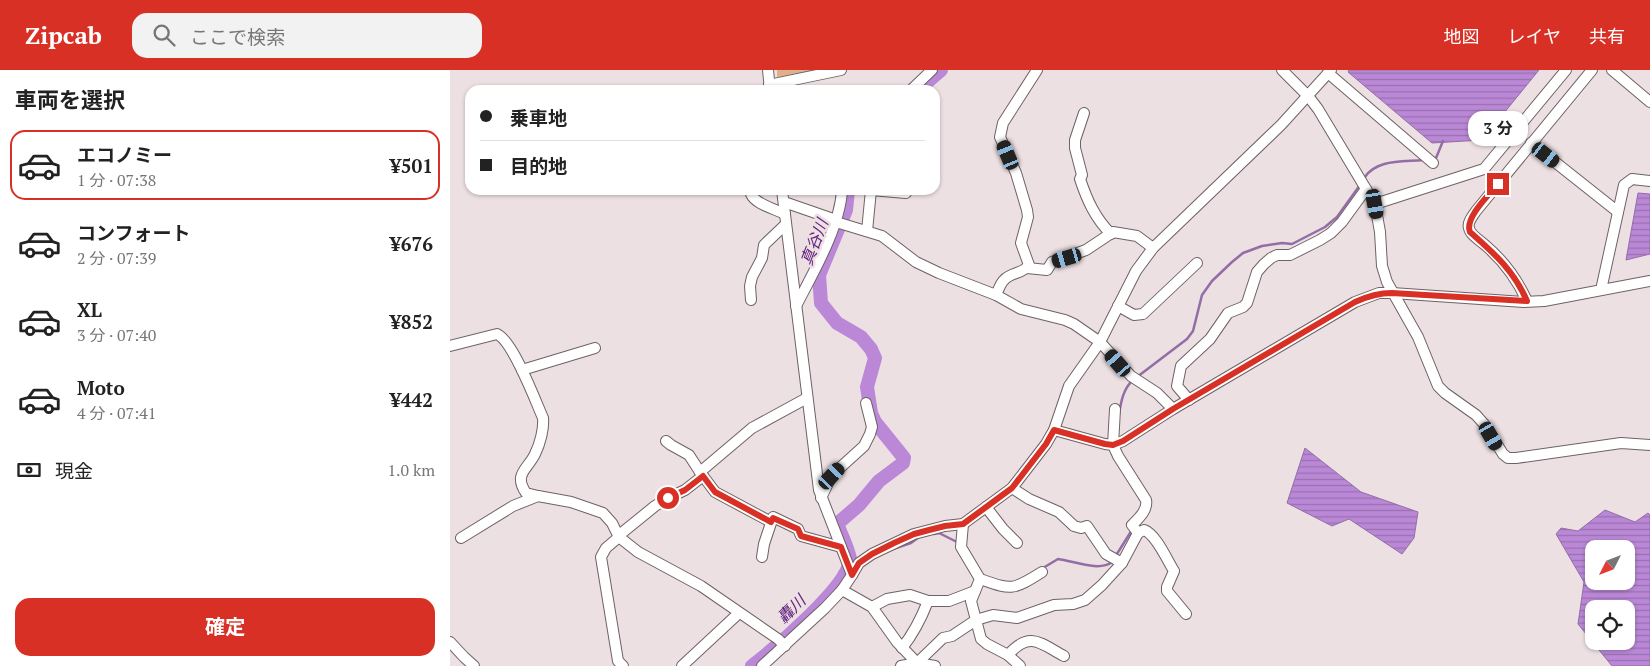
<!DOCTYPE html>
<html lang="ja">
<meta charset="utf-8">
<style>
body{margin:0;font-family:"PT Serif","Noto Sans JP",serif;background:#f2f2f2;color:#222;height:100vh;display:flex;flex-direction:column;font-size:19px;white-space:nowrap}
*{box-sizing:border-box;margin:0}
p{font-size:16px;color:#767676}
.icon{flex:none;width:28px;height:28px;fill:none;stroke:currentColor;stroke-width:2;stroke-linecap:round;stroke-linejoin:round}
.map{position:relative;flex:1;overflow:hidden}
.drawer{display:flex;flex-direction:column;background:#fff;width:450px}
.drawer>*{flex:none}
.top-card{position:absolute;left:15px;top:15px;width:475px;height:110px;border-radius:15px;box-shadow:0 1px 4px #0004;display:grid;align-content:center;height:110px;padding:0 15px;background:#fff}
.needle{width:32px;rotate:228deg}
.buttons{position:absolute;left:1135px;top:470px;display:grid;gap:10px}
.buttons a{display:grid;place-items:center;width:50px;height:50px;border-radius:10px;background:#fff;box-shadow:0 1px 4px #0004;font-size:25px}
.end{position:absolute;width:22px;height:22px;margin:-11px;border:6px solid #d93025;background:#fff;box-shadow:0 0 0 2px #fff}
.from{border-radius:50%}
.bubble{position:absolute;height:35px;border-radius:15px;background:#fff;box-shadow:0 1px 4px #0004;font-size:16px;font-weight:700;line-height:35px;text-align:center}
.car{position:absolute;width:15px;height:30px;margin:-15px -8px;border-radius:6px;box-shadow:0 0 4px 1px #0007;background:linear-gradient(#222 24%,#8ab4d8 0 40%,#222 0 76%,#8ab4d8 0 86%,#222 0)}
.top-card b{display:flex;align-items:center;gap:18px;height:48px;font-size:19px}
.top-card b+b{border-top:1px solid #e0e0e0}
.top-card i{width:12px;height:12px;background:#222}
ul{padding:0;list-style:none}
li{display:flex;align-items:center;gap:15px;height:70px;margin:0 10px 8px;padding:0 5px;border:2px solid transparent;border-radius:15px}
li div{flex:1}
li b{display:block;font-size:19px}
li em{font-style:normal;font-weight:700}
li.on{border-color:#d93025}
li>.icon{width:45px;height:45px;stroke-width:1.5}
h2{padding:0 15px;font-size:22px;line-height:60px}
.pay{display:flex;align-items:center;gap:12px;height:55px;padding:0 15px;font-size:19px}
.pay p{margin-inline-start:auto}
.action{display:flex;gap:10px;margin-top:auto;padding:10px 15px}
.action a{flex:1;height:58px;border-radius:15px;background:#d93025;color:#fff;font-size:20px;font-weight:700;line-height:58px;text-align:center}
header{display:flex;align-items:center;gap:30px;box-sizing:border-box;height:70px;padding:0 25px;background:#d93025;color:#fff}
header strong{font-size:24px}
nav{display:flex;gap:28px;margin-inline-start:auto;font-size:18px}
.search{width:350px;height:45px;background:#f2f2f2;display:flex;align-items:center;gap:12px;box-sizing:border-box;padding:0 18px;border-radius:15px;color:#767676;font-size:19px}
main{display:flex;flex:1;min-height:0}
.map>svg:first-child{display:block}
.green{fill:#dfb18a}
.water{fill:url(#water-rules);stroke:#936ea6;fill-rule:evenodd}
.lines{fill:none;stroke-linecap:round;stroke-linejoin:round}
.stream{stroke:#936ea6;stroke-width:2.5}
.river{stroke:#ba88d7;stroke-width:14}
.minor-casing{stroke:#6d6264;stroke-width:12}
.minor{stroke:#fff;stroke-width:10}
.route{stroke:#d93025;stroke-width:6}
.labels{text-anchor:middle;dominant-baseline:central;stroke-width:5;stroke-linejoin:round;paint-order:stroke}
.water-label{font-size:16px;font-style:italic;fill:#622380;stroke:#ede0e2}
</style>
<header>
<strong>Zipcab</strong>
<div class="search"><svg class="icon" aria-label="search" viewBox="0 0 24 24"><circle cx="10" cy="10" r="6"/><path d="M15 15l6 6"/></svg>ここで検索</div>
<nav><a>地図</a><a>レイヤ</a><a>共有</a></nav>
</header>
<main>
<section class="drawer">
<h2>車両を選択</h2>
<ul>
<li class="on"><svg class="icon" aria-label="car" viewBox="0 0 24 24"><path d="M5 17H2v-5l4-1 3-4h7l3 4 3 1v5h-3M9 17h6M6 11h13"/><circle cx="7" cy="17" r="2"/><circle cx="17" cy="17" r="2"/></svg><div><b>エコノミー</b><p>1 分 · 07:38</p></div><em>¥501</em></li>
<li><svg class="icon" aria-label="car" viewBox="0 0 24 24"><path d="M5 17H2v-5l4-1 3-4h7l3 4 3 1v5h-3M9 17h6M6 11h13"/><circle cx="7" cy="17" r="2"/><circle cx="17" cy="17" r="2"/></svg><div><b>コンフォート</b><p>2 分 · 07:39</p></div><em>¥676</em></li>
<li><svg class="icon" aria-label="car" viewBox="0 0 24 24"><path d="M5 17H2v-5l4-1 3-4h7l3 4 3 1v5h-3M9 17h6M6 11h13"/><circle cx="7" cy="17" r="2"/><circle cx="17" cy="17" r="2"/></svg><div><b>XL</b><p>3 分 · 07:40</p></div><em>¥852</em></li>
<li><svg class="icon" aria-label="car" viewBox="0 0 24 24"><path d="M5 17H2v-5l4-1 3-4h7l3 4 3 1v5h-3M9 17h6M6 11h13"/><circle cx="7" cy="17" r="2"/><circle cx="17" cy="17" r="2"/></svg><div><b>Moto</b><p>4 分 · 07:41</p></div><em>¥442</em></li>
</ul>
<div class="pay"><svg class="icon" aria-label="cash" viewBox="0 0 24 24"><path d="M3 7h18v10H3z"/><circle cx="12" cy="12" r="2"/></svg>現金<p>1.0 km</p></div>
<div class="action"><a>確定</a></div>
</section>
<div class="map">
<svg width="1200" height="596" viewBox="0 0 1200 596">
<defs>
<pattern id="water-rules" width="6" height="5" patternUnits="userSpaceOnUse" patternTransform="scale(1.25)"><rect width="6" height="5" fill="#ba88d7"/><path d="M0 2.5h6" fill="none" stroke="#9870af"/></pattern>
</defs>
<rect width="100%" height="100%" fill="#ede0e2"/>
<path class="green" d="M327,0h51l-46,10 -5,-3z"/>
<g class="water">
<path d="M899,0h190l-57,70 -50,3 -84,-71z"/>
<path d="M1188,123l12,1v60l-24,6z"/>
<path d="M855,378l56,44 57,20 -4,26 -12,16 -53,-35 -17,7 -45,-23z"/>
<path d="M1155,440l30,12 13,-9 2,2v151h-38l-34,-42 6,-42 -28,-48 5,-6 17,3zM1144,479h32v32h-32zM1144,539h32v32h-32z"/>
</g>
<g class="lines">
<g class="stream">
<path d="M983,88h3l7,-17"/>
<path d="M914,108c12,-19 38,-16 59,-18"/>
<path d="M687,307l50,-38 6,-8 9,-36 10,-14 20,-19 11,-9 19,-7 20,-3 10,1 33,-17 12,-10 23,-32"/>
<path d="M669,344c2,-12 4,-25 14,-34"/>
<path d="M484,464l5,-1 20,10"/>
<path d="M443,479l18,-6 8,-6"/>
<path d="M665,487l17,-27"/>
<path d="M593,498l15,-9c16,2 41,13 54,3"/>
</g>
<g class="river">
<path d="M468,20l23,-20"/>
<path d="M302,596c22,-17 96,-79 98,-106 0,-8 -10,-28 -13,-36l22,-19 20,-24 24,-18 1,-5 -29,-36 -4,-9 -4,-26 8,-29 -4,-9 -10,-12 -24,-14 -16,-20 -2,-28 27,-65 2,-20"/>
</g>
<defs>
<g id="minor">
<path d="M318,0l2,20"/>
<path d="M832,0l26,26 10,13 57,95 5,28 2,34 5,16 31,55 20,49 7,7 31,22 8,9 19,30 5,4h8l105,-15 29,2"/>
<path d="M1162,0l38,32"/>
<path d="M878,3l105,90"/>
<path d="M319,15l72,-15"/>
<path d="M461,20l21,-20"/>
<path d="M634,43l-9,27v8l7,27 -2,4c7,21 15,39 31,55"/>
<path d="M1081,73l87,69"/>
<path d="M303,120l-2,4c4,10 24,15 34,20"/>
<path d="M421,120l35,3"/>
<path d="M334,132l52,18"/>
<path d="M925,134l109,-35 82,-99"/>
<path d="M386,152l46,14 34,26 23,11 57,22 25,14 44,11 9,4 26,18 31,34 26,17 16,16"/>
<path d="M417,161l4,-41"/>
<path d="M577,198l20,2 5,-8 34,-12 27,-18 24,4 16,12"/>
<path d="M1151,220l23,-105 8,-6 18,2"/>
<path d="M546,225c2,-4 4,-11 8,-15 7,-8 19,-6 25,-15l-8,-22 7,-26 -1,-7 -11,-37 -16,-36 3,-14 34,-53"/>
<path d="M301,230l-1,-14 2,-9 10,-19 2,-13 22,-21"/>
<path d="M1077,231c-10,-22 -23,-40 -42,-56 -4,-4 -15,-10 -16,-17 -2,-6 4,-12 7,-17l116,-141"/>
<path d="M346,236c17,-33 44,-79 46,-116"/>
<path d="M668,236l16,9 9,-1 54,-51"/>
<path d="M0,276l47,-12c16,7 38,66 46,84 1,11 -3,26 -8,36 -7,15 -22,20 -9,39l12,3"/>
<path d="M72,300l73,-22"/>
<path d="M739,330l-12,-14 4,-20 29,-27 18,-26 15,-6 4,-4 10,-31 7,-8 7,-6 6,-3h13l30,-15 11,-7 11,-11 24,-33"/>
<path d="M665,339l-2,36 5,11 28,44c2,10 -7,18 -14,25l6,8 6,-3c12,4 23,30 30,41l-7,16v4l19,23"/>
<path d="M604,360l51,14 8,1 10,-4 50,-32 182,-107 24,-9h13l132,9 20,-1 106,-20"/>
<path d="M216,371l5,4 18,10 11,17 15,20 56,30"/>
<path d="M250,402l52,-44 55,-30"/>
<path d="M562,418l17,11 30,13 15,14 7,2 6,-2 19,28 16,9"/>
<path d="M371,428l11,-23 32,-29 6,-12 2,-7 -6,-24"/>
<path d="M536,437l17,22 14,14"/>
<path d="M513,454l-2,23 19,32 -9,22 10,38 6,5 21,11 12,11"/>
<path d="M168,466l37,-30 13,-8 17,-8 18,-14"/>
<path d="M169,467l-13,11 -5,9 17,104 5,5"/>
<path d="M11,468l52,-32 25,-10 33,6 32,11 9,10 7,14 19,15 63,34 77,53 7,7"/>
<path d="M312,487l2,-13 9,-27 25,12 3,7 40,11"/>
<path d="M402,505l7,-12 13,-9 42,-20 31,-8 18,-2 49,-36 34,-44 8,-14 15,-44 31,-44 36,-71 17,-23 128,-123 50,-55"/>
<path d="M530,509c32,11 32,12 62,-7"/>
<path d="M392,520l30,17 25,35 20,21 18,3"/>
<path d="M422,537l15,-8 23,-4 18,6h21l26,-10"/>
<path d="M0,572l14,15 10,9"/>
<path d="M452,578c12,-15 19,-29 26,-47"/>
<path d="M558,585c22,-25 33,-11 56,1"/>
<path d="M232,596l57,-53"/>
<path d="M312,596l63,-58 17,-18 10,-15 -33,-85 -37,-300"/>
<path d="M451,596l16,-3 26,-25 9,-2 24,-16 17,-5 24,3 37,-13 19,-1 12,-4 17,-15 20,-22 16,-30"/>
</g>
</defs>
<use href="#minor" class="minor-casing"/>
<use href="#minor" class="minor"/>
</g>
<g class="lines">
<path class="route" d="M218,428l17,-8 18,-14 12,16 56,30 2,-4 25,11 3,7 40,11 11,28 7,-12 13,-9 22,-11 20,-9 15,-4 16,-4 18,-2 49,-36 34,-44 8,-14 51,14 8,1 10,-4 50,-32 182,-107c13,-6 23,-9 37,-9l135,8c-13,-30 -32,-47 -57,-69 -6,-14 20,-38 28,-48"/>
</g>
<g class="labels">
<g class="water-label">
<text transform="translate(364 172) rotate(-69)">真谷川</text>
<text transform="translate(341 539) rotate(-45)">轟川</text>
</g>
</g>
</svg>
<div class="buttons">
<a><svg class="needle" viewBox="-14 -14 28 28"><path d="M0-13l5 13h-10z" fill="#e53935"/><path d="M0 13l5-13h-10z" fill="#767676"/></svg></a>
<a><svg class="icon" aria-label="locate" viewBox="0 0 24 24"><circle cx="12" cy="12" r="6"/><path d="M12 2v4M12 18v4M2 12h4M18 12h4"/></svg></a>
</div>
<i class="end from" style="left:218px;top:428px"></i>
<i class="end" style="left:1048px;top:114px"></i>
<div class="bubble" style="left:1018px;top:41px;width:60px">3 分</div>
<i class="car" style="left:558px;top:85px;rotate:337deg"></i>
<i class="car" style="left:1096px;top:85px;rotate:128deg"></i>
<i class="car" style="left:925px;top:134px;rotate:170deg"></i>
<i class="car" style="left:617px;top:188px;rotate:254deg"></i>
<i class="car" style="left:668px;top:293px;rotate:319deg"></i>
<i class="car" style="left:1041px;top:366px;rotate:150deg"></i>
<i class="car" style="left:382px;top:406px;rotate:43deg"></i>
<div class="top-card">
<b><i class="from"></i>乗車地</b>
<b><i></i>目的地</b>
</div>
</div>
</main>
